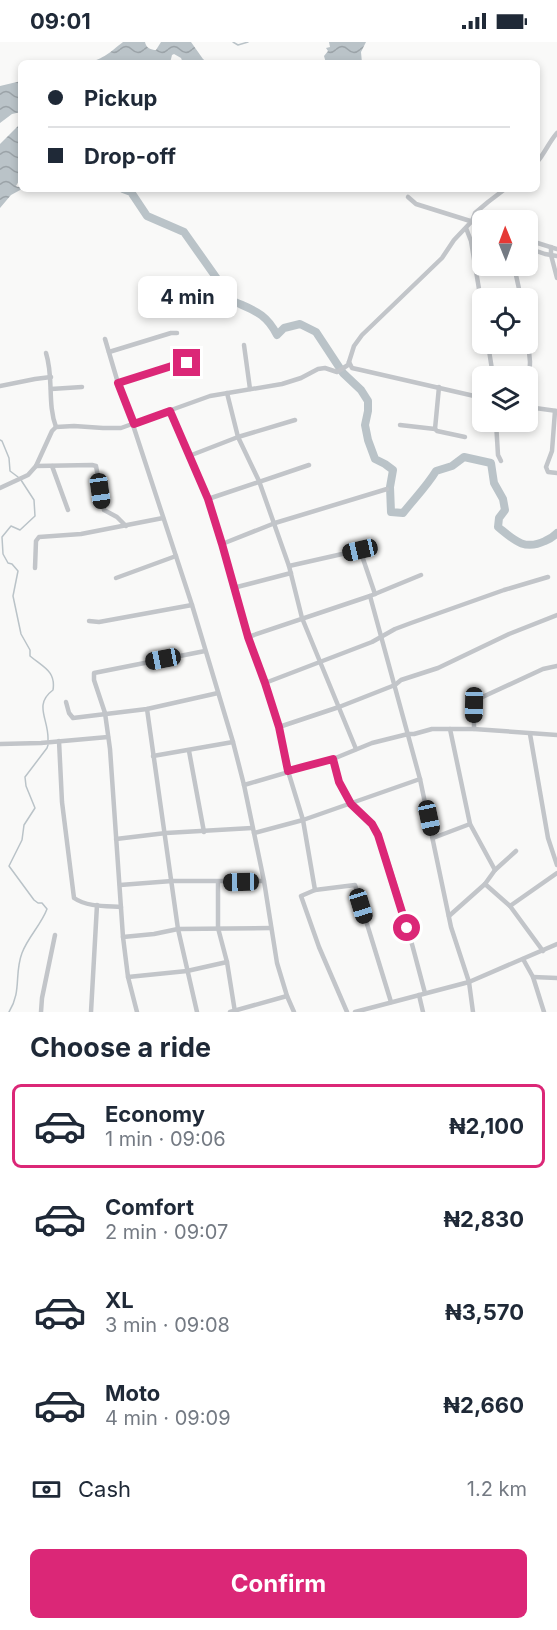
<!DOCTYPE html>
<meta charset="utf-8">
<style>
body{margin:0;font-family:Inter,sans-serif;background:#f2f2f3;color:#1f2937;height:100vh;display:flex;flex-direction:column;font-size:22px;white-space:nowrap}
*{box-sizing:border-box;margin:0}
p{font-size:20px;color:#747a83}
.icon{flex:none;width:33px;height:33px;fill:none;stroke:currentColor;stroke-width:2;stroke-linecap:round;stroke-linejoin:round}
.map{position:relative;height:970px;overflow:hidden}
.drawer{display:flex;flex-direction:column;background:#fff;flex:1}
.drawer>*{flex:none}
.guide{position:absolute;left:18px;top:18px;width:522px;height:132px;border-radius:9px;box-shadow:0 3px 9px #0003;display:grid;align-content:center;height:132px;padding:0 30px;background:#fff}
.needle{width:39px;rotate:359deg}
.buttons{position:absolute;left:472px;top:168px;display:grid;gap:12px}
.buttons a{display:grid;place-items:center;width:66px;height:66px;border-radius:9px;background:#fff;box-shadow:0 3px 9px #0003;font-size:30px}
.end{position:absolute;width:27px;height:27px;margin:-14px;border:8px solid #db2777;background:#fff;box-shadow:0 0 0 3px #fff}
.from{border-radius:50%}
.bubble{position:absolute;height:42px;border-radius:9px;background:#fff;box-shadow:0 3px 9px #0003;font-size:20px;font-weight:700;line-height:42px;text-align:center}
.car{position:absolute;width:18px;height:36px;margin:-18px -9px;border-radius:8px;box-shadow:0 0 4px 2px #0007;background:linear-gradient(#222 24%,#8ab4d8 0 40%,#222 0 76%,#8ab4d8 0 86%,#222 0)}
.guide b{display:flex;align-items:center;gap:21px;height:57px;font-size:22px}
.guide b+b{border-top:2px solid #e0e1e3}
.guide i{width:15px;height:15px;background:#1f2937}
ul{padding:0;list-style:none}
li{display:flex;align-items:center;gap:18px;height:84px;margin:0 12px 9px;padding:0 18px;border:3px solid transparent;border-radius:9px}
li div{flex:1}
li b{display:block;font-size:22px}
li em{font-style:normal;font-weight:700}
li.selected{border-color:#db2777}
li>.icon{width:54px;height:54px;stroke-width:1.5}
h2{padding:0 30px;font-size:27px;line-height:72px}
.pay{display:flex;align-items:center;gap:15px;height:66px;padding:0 30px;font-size:22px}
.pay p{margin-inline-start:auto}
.action{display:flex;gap:12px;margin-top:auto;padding:12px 30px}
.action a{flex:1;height:69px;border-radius:9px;background:#db2777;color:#fff;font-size:24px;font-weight:700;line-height:69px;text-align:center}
.status{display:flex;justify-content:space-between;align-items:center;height:42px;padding:0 30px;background:#fff;direction:ltr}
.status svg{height:16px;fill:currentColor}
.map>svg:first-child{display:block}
.water{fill:url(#water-waves)}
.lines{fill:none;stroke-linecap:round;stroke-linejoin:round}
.stream{stroke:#bac3c8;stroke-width:1.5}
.river{stroke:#bac3c8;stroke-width:8}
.minor{stroke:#c2c5c9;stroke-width:4.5}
.route{stroke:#db2777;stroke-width:8}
</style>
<div class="status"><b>09:01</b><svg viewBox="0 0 49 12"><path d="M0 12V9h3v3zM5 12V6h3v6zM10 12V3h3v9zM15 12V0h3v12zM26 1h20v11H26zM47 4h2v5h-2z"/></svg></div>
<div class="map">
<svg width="557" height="970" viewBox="0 0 557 970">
<defs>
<pattern id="water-waves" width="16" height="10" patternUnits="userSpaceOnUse" patternTransform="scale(1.5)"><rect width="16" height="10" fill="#bac3c8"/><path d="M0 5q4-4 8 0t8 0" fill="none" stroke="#9ba3a8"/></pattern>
</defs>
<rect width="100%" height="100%" fill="#f9f9f8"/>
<g class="water">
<path d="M123,0h22c1,6 6,8 11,8l5,-8h30l12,17 5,4h-25l-2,-5 -7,-4 -2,1 -2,8h-83c18,-5 22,-10 36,-21z"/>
<path d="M329,0h37l-5,10 1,11h-36l-2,-7 4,-5 -2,-3 4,-1z"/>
<path d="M21,39v31l-9,2 -12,9v-37z"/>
<path d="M21,81v54l-5,9 2,1 3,-1 1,3 -11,6 -11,13v-64z"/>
</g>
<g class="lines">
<g class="stream">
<path d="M233,0l5,3 10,-3"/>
<path d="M0,398l2,1 7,17 1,13 8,6"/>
<path d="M21,438l13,20 1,16 -15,14 -9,-4 -9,11 1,17 5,9 4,1 6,7 -5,25 8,38 9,16v6c13,11 26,15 23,34 -20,15 -4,29 -5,50"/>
<path d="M9,970c13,-21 5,-38 13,-59 6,-16 19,-28 25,-44l-5,-6h-4l-4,-3 -25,-34 13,-26 2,-15 11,-17 -9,-22 -1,-9 22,-29 1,-3"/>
</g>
<path class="river" d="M123,147l8,3 16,24 37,16 41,58 4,9c22,11 36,12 48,36l7,-7 16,-4 16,8 27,41 18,17 7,11v10l-3,14 3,15 7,19 10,5 8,6 -3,17 1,25 12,1c11,-14 24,-27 33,-42l16,-5 12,-9 27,6 3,20 9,16 2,11 -6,8 -1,9c16,13 26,24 47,14 5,-2 8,-4 12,-8"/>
<g class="minor">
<path d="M537,120c8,-9 12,-20 20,-29"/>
<path d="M408,155l8,7 67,21"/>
<path d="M466,186l5,13 12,72"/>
<path d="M528,198l29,9"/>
<path d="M551,205v8l6,23"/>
<path d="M528,206l17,6 12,2"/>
<path d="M514,224l7,32"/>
<path d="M105,297l13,44 15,42 59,180 41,137 11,43 20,96 13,82 10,33 7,16"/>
<path d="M528,298l2,22 -2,45"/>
<path d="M488,302l5,32"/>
<path d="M244,303l6,44"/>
<path d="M109,310l62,-19h6"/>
<path d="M46,311c8,25 1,50 10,74"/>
<path d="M349,320l3,6 9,2 122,28"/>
<path d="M118,341l60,-19 9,-1"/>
<path d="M0,344l35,-7 16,-2"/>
<path d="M51,347l31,-2"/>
<path d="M227,351l11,44 21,44 30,85 13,52 54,131"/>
<path d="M528,365l29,4"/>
<path d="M170,369l38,88 14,45 26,93 17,46 14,44 9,44 15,49 12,70"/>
<path d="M555,369l-3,40 -6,16 2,5 9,1"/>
<path d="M496,380l2,33 3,6"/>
<path d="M400,383l35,4 2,2 28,6"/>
<path d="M435,387l4,-42"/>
<path d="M189,414l49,-19 57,-17"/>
<path d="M36,424l56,-1 4,1 8,44 13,7 9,9"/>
<path d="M52,424l16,44"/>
<path d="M0,446l28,-13 8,-9 16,-35 4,-4 18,-1 29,2h18l89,-32 72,-12 19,-6 17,-9 7,-1 12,4 11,-7 6,-19 8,-11 80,-77 12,-18 18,-19 3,-8 13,-11 17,-13"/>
<path d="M208,457l101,-34"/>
<path d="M222,502l53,-21 112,-34"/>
<path d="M289,524l71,-16 15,44"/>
<path d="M35,526l1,-27 3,-4 42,-3 82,-16"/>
<path d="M116,536l60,-22"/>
<path d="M233,546l58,-15"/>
<path d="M370,554l50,183 31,148 18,55 4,30"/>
<path d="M89,579l10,1 93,-17"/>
<path d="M248,595l122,-41 51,-21"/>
<path d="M265,641l107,-41 23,-13 16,-6 93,-33 44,-13"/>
<path d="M66,660l3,11 4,5 74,-9 71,-16"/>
<path d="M147,667l31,220 19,83"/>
<path d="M279,685l60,-20 56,-22 6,-5 37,-12 71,-34 48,-19"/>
<path d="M450,687l20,95 25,46"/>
<path d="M474,687v-24l4,-6 65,-30 14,-3"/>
<path d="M530,692l18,104 9,27"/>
<path d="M59,699l3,61 12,96c13,9 32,8 47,9"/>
<path d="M0,702l41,-1 67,-6"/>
<path d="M189,709l15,81"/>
<path d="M153,714l80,-14"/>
<path d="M333,717c4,15 8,34 19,46 10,11 21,19 27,32 19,51 32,104 46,156"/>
<path d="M244,743l89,-26 39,-16 36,-9h6l18,-5h42l83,6"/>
<path d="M254,791l49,-13 117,-41"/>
<path d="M433,796l37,-14"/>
<path d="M116,797l50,-6 86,-5"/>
<path d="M218,840v46l9,34 8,50"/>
<path d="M485,842l25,22 33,45"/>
<path d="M120,843l52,-4h92"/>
<path d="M510,864l47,-33"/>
<path d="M449,874l36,-32 10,-14 21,-19"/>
<path d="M123,895l31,-3 24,-5 93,-1"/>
<path d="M523,917l10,18 11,35"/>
<path d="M128,935l59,-6 40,-9"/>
<path d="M533,935l24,1"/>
<path d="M419,953l4,17"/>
<path d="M41,970l1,-14 13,-63"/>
<path d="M91,970l6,-107"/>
<path d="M137,970l-9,-35 -5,-40 -13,-188 -5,-36 -11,-33v-7l111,-22"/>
<path d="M230,970l57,-16"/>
<path d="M347,970l-28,-65 -18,-51 14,-6 40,-5 36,117"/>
<path d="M355,970l114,-30 88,-38"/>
</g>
</g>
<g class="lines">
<path class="route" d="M187,321l-9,1 -60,19 16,41 36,-13 38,88 14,45 26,93 17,46 14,44 9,44 45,-12 6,23 12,22 21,20 6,11 29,93"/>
</g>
</svg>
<div class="buttons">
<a><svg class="needle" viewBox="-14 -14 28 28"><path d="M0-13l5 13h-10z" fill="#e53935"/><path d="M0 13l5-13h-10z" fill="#747a83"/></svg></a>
<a><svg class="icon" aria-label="locate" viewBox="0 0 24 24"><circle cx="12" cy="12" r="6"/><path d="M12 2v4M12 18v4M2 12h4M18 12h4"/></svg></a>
<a><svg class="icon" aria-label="layers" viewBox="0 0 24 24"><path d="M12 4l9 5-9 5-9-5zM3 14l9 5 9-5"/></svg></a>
</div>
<i class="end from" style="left:407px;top:886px"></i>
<i class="end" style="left:187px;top:321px"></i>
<div class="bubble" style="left:138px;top:234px;width:99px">4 min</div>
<i class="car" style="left:100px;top:449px;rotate:172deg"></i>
<i class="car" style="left:360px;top:508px;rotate:257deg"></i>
<i class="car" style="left:163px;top:617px;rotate:259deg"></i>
<i class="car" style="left:474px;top:663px;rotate:181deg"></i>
<i class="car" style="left:429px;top:776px;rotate:168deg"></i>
<i class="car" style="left:241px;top:840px;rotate:269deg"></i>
<i class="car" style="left:361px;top:864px;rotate:163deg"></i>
<div class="guide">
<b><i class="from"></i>Pickup</b>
<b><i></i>Drop-off</b>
</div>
</div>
<section class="drawer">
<h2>Choose a ride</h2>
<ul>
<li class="selected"><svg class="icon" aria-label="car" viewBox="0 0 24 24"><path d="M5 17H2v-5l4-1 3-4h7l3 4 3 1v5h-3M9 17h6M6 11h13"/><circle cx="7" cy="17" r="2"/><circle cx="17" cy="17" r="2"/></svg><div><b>Economy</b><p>1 min · 09:06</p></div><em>₦2,100</em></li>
<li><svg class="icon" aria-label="car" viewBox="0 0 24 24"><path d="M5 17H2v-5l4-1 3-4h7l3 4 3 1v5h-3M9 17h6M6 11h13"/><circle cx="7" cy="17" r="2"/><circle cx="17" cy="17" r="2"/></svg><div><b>Comfort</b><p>2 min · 09:07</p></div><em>₦2,830</em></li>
<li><svg class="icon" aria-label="car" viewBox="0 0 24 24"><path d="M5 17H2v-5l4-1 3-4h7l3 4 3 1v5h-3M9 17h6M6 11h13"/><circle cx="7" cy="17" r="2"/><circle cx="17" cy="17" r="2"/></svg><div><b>XL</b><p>3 min · 09:08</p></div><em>₦3,570</em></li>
<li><svg class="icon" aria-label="car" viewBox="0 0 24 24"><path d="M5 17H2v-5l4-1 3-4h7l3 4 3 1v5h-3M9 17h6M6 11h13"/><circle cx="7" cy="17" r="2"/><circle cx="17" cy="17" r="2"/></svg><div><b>Moto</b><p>4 min · 09:09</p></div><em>₦2,660</em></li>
</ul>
<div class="pay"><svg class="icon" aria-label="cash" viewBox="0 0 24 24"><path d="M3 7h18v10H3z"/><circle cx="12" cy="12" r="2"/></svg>Cash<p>1.2 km</p></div>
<div class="action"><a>Confirm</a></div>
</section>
